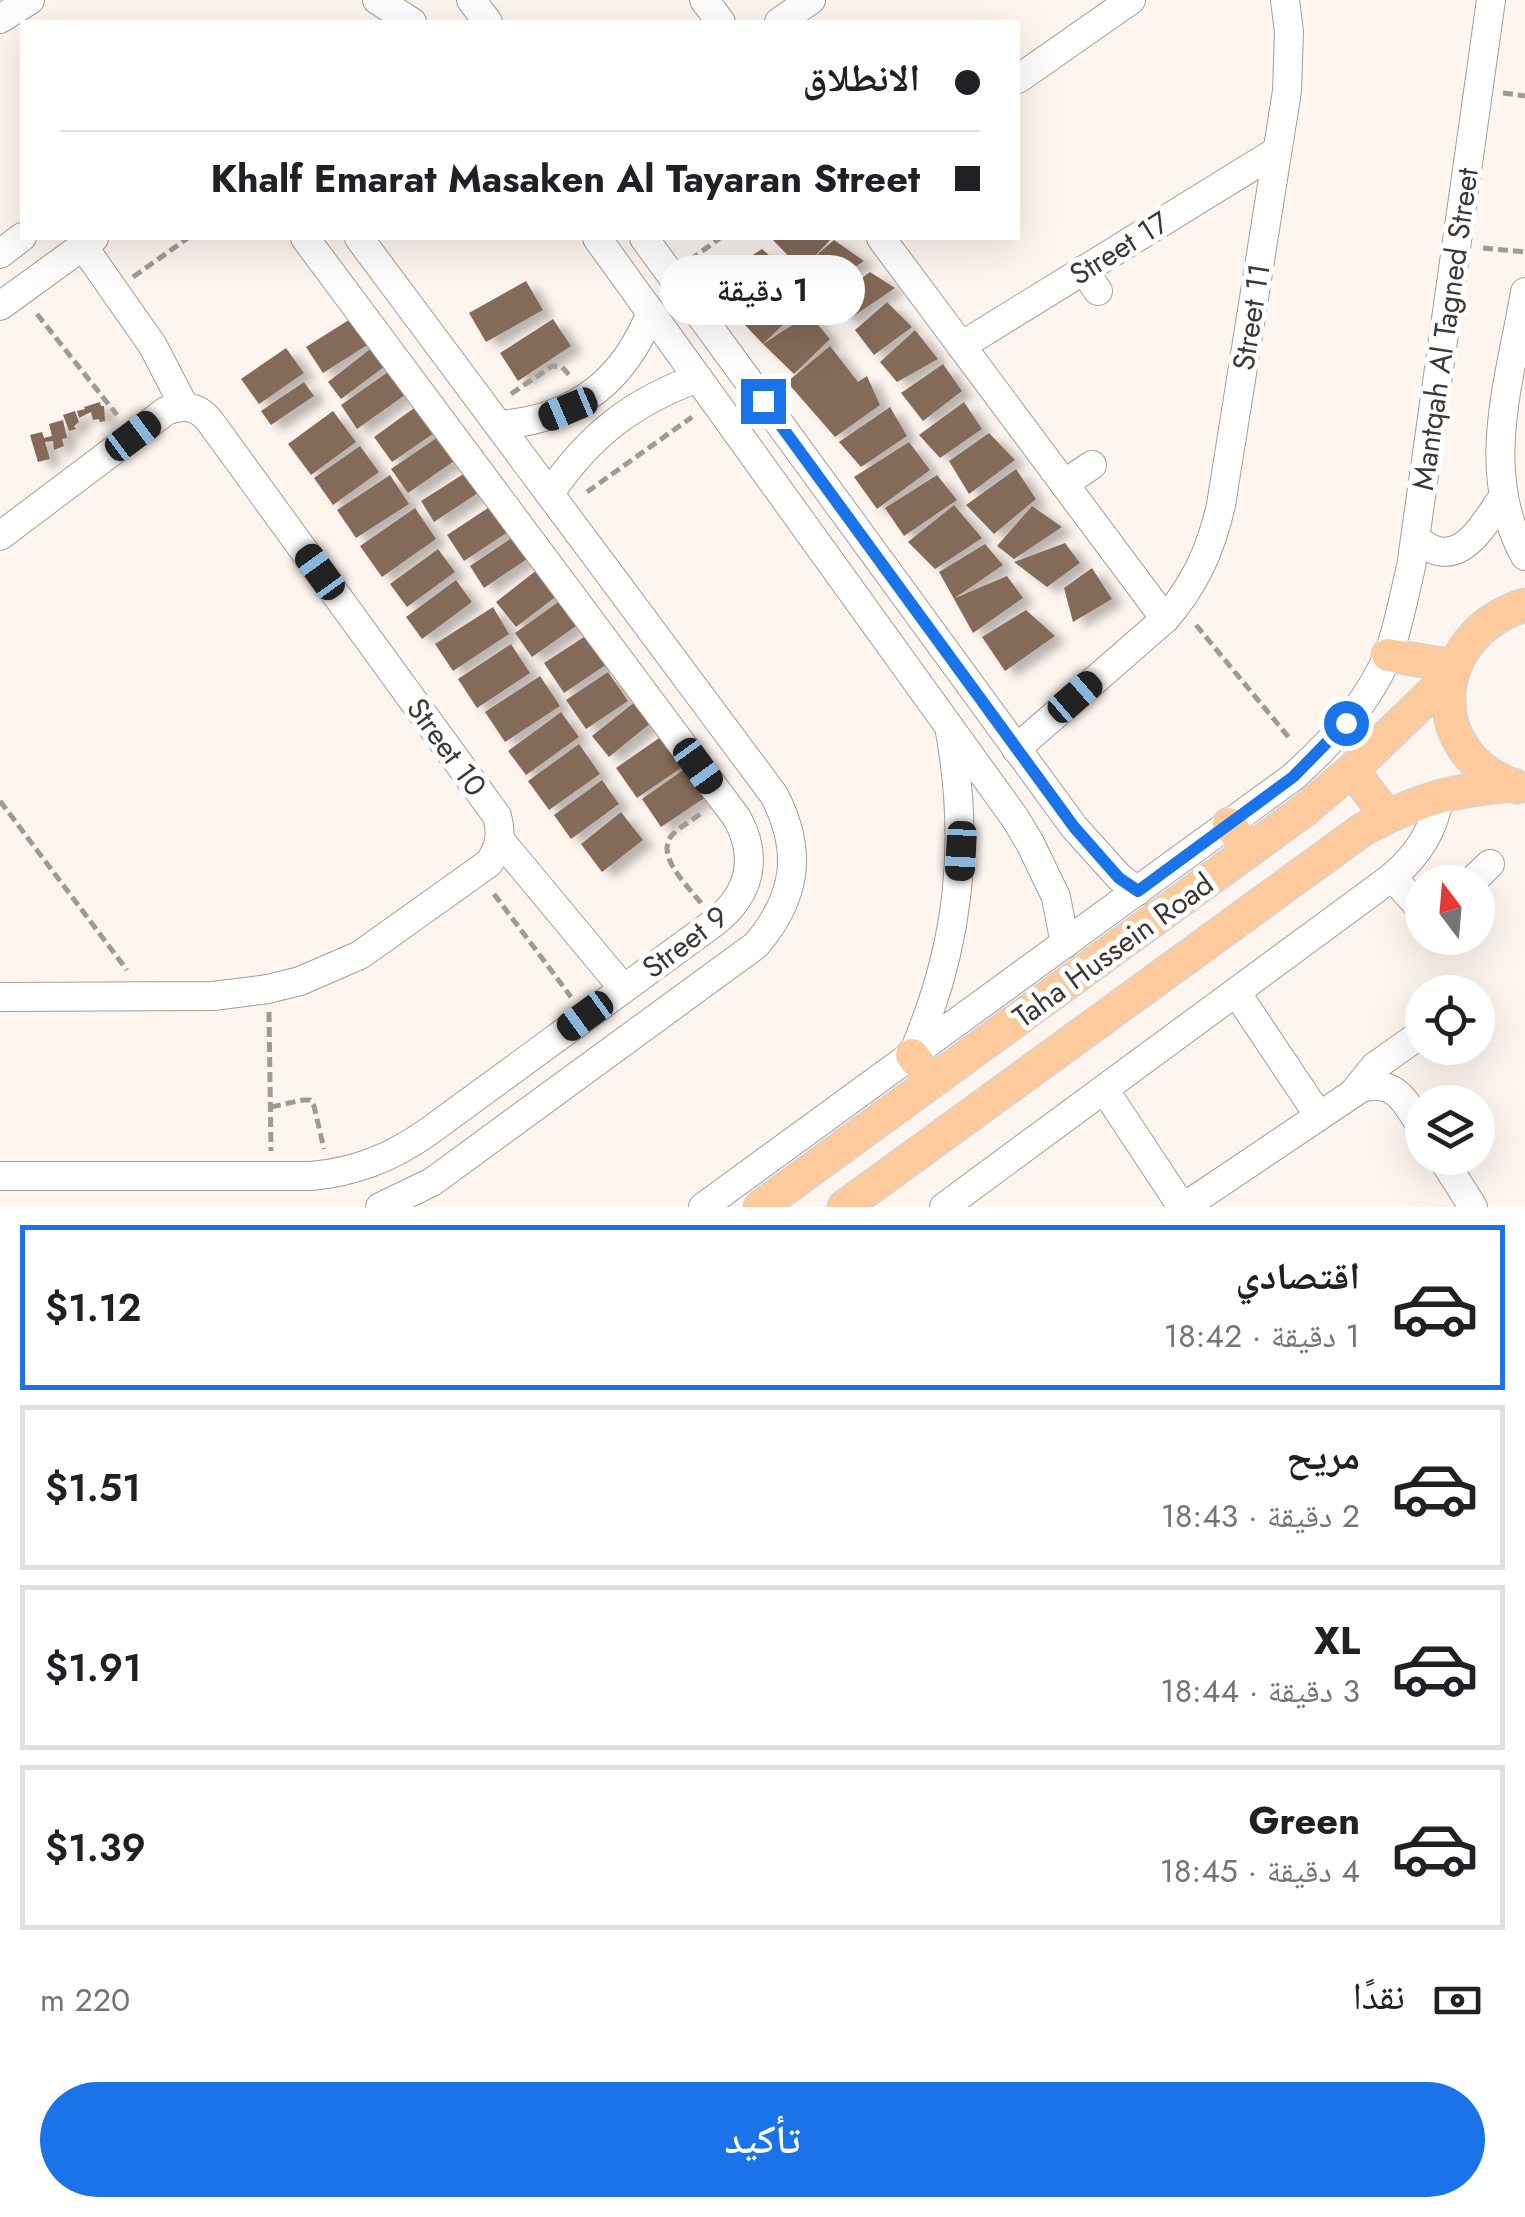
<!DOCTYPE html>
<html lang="ar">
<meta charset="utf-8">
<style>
body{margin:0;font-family:Jost,"Noto Naskh Arabic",sans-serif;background:#f6f6f6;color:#202124;direction:rtl;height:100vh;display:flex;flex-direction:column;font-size:38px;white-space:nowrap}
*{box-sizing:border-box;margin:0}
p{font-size:32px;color:#757577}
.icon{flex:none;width:55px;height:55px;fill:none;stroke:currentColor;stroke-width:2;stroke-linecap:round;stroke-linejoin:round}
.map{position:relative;height:1207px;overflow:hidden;direction:ltr}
.details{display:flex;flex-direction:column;background:#fff;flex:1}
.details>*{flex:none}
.guide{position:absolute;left:20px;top:20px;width:1000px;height:220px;border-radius:0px;box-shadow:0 10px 40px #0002;direction:rtl;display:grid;align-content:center;height:220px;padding:0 40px;background:#fff}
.needle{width:65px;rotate:344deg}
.controls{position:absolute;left:1405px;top:865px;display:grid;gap:20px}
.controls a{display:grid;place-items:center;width:90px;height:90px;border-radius:50%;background:#fff;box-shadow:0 10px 40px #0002;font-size:50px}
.end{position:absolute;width:45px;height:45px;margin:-22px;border:12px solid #1a73e8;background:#fff;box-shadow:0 0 0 5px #fff}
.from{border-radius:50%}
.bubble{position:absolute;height:70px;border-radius:35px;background:#fff;box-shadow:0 10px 40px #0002;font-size:32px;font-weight:600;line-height:70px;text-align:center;direction:rtl}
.car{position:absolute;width:30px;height:60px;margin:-30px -15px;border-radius:12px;box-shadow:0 0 8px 2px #0007;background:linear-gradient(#222 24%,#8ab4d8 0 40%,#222 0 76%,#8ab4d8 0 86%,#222 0)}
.guide b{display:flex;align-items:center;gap:35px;height:95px;font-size:38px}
.guide b+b{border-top:2px solid #e0e0e0}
.guide i{width:25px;height:25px;background:#202124}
ul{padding:18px 0 0;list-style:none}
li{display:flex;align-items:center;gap:30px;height:165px;margin:0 20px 15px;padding:0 20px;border:5px solid #e0e0e0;border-radius:0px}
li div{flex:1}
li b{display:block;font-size:38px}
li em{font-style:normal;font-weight:600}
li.current{border-color:#1a73e8}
li>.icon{width:90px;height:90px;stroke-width:1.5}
.pay{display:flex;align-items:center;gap:25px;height:110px;padding:0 40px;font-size:38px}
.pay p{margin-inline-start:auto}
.button{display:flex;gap:20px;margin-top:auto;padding:20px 40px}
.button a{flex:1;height:115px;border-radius:60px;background:#1a73e8;color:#fff;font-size:40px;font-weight:600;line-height:115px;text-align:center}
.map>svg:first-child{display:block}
.building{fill:#846b58;filter:url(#shadow)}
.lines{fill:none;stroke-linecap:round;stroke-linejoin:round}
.minor-casing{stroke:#a59d97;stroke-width:30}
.major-casing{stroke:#d4d3d3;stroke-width:35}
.path{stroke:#a09a96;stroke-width:5;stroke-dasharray:10 5;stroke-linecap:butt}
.minor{stroke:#fff;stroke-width:28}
.major{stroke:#fdca9d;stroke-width:32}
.route{stroke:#1a73e8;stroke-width:12}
.labels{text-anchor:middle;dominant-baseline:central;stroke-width:10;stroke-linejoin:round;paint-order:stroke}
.street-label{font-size:30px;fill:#3b3835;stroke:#fff}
</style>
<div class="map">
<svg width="1525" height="1207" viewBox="0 0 1525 1207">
<defs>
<filter id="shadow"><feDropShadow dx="11" dy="6" stdDeviation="5" flood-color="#0004"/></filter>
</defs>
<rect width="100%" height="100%" fill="#fef5ef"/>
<g class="building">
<path d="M771,238h61l-23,24 25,-22 30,21 -45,30 -18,-22z"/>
<path d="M762,249l29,25 -6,5 24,21 -46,44 -21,-22 43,-43 -43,34 -32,-30z"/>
<path d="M870,272l25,16 -47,32 -17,-20z"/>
<path d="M526,281l17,29 -57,32 -17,-29z"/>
<path d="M887,302l25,25 -38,28 -19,-25z"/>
<path d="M809,314l21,25 -36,35 -31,-30z"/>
<path d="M355,316l17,26 -49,31 -17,-26z"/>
<path d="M553,319l18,27 -53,35 -18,-28z"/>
<path d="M915,330l23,29 -41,23 -17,-20z"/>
<path d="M374,346l14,18 -47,35 -13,-17z"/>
<path d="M830,346l28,36 9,-6 13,29 -45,32 -48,-55z"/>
<path d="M286,348l18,25 -45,31 -18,-25z"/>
<path d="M943,364l19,27 -39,30 -22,-28z"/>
<path d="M388,372l17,23 -48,34 -16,-24z"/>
<path d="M304,382l10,14 -43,29 -10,-14z"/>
<path d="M100,402l1,4h3l1,15 -5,1 -1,-3 -6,1 -2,-8 -12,6 -2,-7 8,-2 -1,-2z"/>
<path d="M964,402l18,27 -42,29 -21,-23z"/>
<path d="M421,403l19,26 -48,33 -18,-25z"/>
<path d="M890,407l17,29 -46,31 -22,-25z"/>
<path d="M75,411l4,11 -5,4 2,3 -7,2 -6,-16z"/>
<path d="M333,411l23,31 -45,33 -23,-31z"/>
<path d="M63,420l4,18 -5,1 2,7 -10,4 -1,-9 -8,1 5,17 -12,3 -8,-27 12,-3 2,6 8,-2 -3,-12z"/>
<path d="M989,433l26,27 -46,34 -20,-33z"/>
<path d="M441,435l16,24 -49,34 -17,-24z"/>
<path d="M909,442l21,28 -53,39 -23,-32z"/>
<path d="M360,446l19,26 -46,33 -19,-27z"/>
<path d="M1016,469l20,30 -42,35 -28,-29z"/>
<path d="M465,473l13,20 -44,29 -13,-21z"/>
<path d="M390,475l19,29 -53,34 -19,-28z"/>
<path d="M937,475l20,25 -53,36 -19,-28z"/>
<path d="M494,504l17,26 -47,31 -17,-26z"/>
<path d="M954,505l28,33 -47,31 -27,-27z"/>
<path d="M1032,506l30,21 -48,32 -17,-13z"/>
<path d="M415,508l21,31 -54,38 -22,-31z"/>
<path d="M513,537l14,22 -43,29 -14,-22z"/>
<path d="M1065,543l15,20 -33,24 -33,-25z"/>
<path d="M985,544l18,21 -48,33 52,-22 16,22 -50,35 -34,-61z"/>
<path d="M438,549l17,23 -48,35 -17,-23z"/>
<path d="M1092,568l20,31 -39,23 -9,-34z"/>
<path d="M538,569l20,26 -42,32 -20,-25z"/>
<path d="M456,580l16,22 -50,37 -16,-22z"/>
<path d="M561,600l18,24 -47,33 -17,-24z"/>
<path d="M493,607l16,27 -56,37 -18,-27z"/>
<path d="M1026,610l29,26 -50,35 -23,-34z"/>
<path d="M587,635l20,29 -43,29 -20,-30z"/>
<path d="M511,644l19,29 -53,35 -19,-29z"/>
<path d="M608,672l20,29 -42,28 -20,-29z"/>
<path d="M540,676l20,30 -55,36 -20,-30z"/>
<path d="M636,701l16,21 -43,35 -17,-21z"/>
<path d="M561,712l18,25 -53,38 -18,-24z"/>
<path d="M662,736l22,30 -47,32 -21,-30z"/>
<path d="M579,744l21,30 -51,36 -21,-29z"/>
<path d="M686,768l20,29 -45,30 -19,-28z"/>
<path d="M602,780l17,24 -48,35 -17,-24z"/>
<path d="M621,812l22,28 -41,32 -21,-28z"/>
</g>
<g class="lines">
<defs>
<g id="minor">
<path d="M377,0l35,22"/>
<path d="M471,0l17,22"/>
<path d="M704,0l17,22"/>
<path d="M0,19l30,-19"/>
<path d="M779,22l32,-22"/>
<path d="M1018,79l113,-79"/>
<path d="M359,238l415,557c29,56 23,102 -18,150l-324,237 -52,25"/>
<path d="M597,238l418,580 15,25 26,54 9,47"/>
<path d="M644,238l430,589 45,50 19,14"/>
<path d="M881,238l284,381"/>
<path d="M83,246l70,100 31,60"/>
<path d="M0,254l22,-17"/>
<path d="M1083,270l15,21"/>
<path d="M1525,292c-15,89 -47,180 0,264"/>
<path d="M0,306l94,-68"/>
<path d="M961,346l316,-195"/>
<path d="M500,425c74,-6 124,-43 151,-113"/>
<path d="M1064,484l28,-19"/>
<path d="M550,493c40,-58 82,-91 148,-115"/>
<path d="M0,536l166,-125c18,-7 31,-5 43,9l288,396c5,18 3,31 -8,47l-129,92 -60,26 -32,8 -55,7 -213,1"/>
<path d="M1416,538c41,38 66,-11 87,-41"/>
<path d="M1016,749l149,-130c30,-34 46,-70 56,-114l66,-414 2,-59 -4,-32"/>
<path d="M500,840l123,148"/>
<path d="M1392,877l30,33"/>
<path d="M1471,882l19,-18"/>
<path d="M1236,992l83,124"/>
<path d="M914,1051c45,-105 56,-206 36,-319"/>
<path d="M1104,1089l78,118"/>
<path d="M1354,1092l20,-25 48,-34"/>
<path d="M1442,1158l31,49"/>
<path d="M0,1176h311c44,-4 80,-18 117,-44l287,-210c35,-28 44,-64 22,-104l-432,-580"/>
<path d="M703,1207l590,-430c38,-34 78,-77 96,-125 10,-27 15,-57 22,-85l80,-567"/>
<path d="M944,1207l448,-330c27,-23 42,-47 48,-82"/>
<path d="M1184,1207l177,-119c35,-10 45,15 61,40"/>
</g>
<g id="major">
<path d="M1388,655l66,11"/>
<path d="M1352,770l35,46"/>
<path d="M1517,787c-96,-32 -88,-153 8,-182"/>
<path d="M1229,824l20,27"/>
<path d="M912,1055l21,26"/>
<path d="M760,1207l546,-398 46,-39 99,-95"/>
<path d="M844,1207l518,-377c55,-30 89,-40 151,-45"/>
</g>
</defs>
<use href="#minor" class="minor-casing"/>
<use href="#major" class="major-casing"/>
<g class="path">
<path d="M1503,93l22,3"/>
<path d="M1483,248l42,4"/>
<path d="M690,260l30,-22"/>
<path d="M133,277l55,-39"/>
<path d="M37,314l80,101"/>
<path d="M511,394l41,-28 10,1 9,10"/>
<path d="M587,492l105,-75"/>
<path d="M1196,625l95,115"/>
<path d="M0,801l127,169"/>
<path d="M700,814c-9,7 -19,12 -27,20 -20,20 15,52 28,69"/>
<path d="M494,894l77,103"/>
<path d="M269,1012l2,139"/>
<path d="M271,1107l32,-7h7l4,6 10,43"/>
</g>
<use href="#minor" class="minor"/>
<use href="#major" class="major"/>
</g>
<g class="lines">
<path class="route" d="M763,401l311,426 45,51 19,13 155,-114 53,-54"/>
</g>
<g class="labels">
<g class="street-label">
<text transform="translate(1119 248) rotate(-32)">Street 17</text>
<text transform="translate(1251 317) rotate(-81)">Street 11</text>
<text transform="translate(1445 329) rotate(-82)">Mantqah Al Tagned Street</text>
<text transform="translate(447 747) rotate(54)">Street 10</text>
<text transform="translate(685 942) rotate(-37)">Street 9</text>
<text transform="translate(1113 950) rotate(-36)">Taha Hussein Road</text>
</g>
</g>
</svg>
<div class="controls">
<a><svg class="needle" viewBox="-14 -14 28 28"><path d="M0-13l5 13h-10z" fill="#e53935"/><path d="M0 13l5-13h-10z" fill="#757577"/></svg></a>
<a><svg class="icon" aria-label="locate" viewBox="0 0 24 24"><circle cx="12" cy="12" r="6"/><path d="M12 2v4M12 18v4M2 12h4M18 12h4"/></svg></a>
<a><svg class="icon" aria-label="layers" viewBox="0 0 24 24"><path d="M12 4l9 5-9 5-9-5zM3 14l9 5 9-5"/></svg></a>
</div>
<i class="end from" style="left:1346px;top:723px"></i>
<i class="end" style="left:763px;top:401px"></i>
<div class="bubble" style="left:660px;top:255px;width:205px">1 دقيقة</div>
<i class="car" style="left:568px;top:409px;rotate:247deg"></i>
<i class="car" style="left:133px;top:436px;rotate:53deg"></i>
<i class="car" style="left:320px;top:572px;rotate:324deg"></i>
<i class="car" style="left:1075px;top:697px;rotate:49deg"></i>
<i class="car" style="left:698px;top:766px;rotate:144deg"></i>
<i class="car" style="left:961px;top:851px;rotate:183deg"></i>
<i class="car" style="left:585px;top:1016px;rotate:234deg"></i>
<div class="guide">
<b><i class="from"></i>الانطلاق</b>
<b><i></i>Khalf Emarat Masaken Al Tayaran Street</b>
</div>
</div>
<section class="details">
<ul>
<li class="current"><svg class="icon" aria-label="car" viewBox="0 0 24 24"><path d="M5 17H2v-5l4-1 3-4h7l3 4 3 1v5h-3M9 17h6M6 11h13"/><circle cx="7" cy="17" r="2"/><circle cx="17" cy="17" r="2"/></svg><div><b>اقتصادي</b><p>1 دقيقة · 18:42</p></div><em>$1.12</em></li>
<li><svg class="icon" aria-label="car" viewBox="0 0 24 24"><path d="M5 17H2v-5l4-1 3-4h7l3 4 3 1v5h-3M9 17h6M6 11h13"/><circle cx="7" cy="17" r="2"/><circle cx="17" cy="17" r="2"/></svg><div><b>مريح</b><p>2 دقيقة · 18:43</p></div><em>$1.51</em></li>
<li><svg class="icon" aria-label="car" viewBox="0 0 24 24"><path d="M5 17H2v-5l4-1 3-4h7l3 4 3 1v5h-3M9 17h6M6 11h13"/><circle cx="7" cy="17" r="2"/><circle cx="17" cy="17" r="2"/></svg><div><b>XL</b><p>3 دقيقة · 18:44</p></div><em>$1.91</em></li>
<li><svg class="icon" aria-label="car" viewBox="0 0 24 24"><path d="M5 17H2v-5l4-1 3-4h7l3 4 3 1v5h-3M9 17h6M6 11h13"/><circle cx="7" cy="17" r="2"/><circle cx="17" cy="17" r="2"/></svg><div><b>Green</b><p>4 دقيقة · 18:45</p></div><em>$1.39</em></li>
</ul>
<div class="pay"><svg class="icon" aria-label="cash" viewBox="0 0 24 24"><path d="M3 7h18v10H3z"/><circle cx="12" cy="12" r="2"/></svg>نقدًا<p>220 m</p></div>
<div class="button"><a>تأكيد</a></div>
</section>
